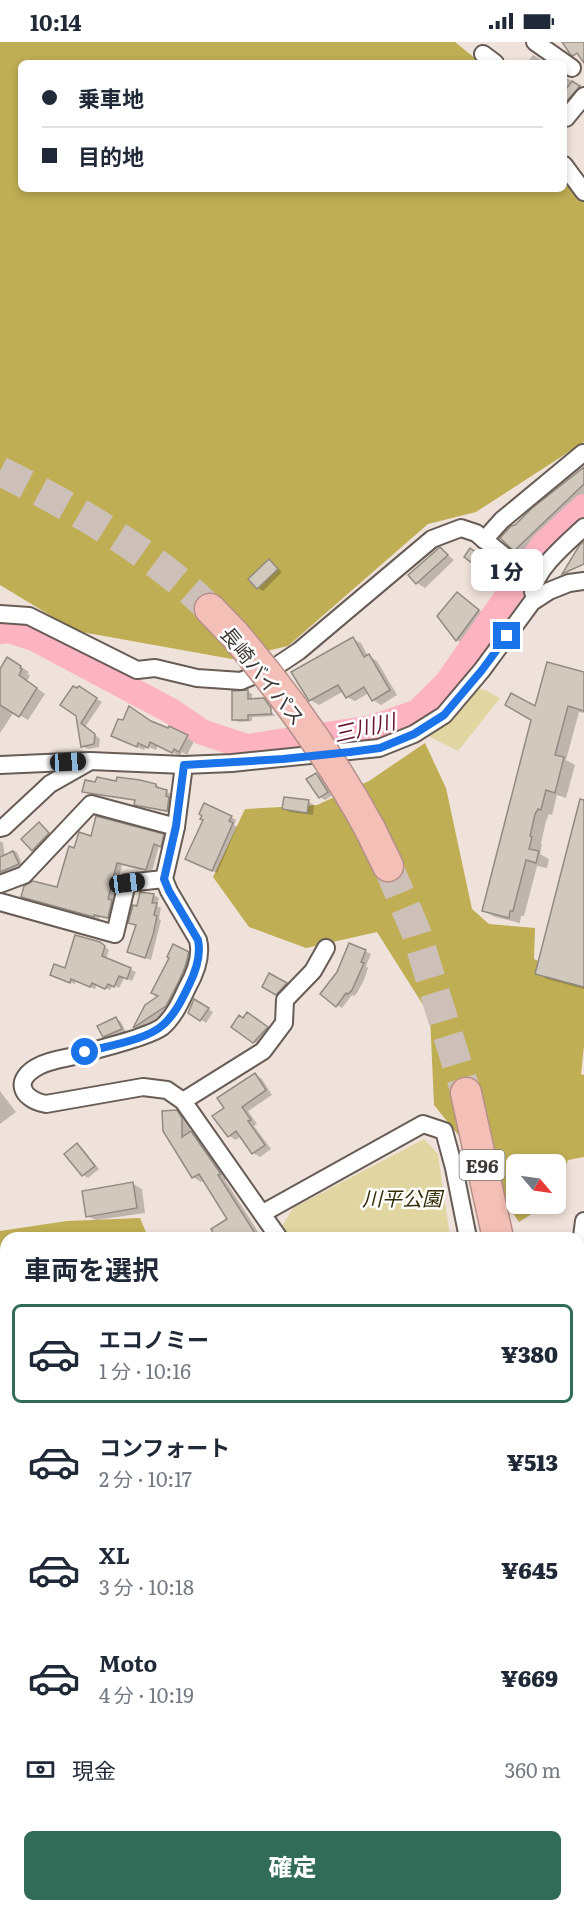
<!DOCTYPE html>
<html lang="ja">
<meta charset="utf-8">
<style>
body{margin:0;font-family:Literata,"Noto Sans JP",serif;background:#f2f2f3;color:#1f2937;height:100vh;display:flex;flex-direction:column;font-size:22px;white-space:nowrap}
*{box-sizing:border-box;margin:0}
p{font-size:20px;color:#747a83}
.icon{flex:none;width:33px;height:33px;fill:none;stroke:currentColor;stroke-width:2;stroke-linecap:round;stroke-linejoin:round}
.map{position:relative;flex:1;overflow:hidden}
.details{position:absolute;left:0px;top:1190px;width:585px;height:680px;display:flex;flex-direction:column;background:#fff;border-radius:18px 18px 0 0;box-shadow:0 3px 9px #0003}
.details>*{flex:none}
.guide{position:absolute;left:18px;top:18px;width:549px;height:132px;border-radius:9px;box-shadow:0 3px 9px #0003;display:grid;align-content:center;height:132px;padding:0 24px;background:#fff}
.needle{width:39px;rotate:119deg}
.fabs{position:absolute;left:506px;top:1112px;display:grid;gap:12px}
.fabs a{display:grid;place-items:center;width:60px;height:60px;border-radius:9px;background:#fff;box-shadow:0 3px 9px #0003;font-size:30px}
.end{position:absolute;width:27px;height:27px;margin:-14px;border:8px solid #1a73e8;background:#fff;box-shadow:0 0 0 3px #fff}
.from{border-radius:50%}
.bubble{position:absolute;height:42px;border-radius:9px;background:#fff;box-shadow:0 3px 9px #0003;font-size:20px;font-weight:800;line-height:42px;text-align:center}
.car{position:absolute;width:18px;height:36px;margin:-18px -9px;border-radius:8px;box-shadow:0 0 4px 2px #0007;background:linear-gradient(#222 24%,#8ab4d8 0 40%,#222 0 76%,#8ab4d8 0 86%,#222 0)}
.guide b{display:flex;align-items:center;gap:21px;height:57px;font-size:22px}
.guide b+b{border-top:2px solid #e0e1e3}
.guide i{width:15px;height:15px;background:#1f2937}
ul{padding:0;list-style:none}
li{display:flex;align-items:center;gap:18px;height:99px;margin:0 12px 9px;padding:0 12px;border:3px solid transparent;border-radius:9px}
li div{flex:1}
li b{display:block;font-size:22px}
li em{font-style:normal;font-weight:800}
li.current{border-color:#306c57}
li>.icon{width:54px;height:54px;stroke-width:1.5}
h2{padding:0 24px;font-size:27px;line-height:72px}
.pay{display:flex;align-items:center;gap:15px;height:66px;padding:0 24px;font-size:22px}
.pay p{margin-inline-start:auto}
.action{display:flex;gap:12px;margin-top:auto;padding:12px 24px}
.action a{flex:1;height:69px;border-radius:9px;background:#306c57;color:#fff;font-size:24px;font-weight:800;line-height:69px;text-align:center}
.status{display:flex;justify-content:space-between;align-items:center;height:42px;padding:0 30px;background:#fff;direction:ltr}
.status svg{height:16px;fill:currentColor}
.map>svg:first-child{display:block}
.green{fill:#e1d6a1}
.forest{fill:#bfae54}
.shadow{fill:#0003}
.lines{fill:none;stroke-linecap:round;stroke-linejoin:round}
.river{stroke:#feb3c1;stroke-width:26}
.building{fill:#d1c9be;stroke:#938b81;stroke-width:1.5}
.highway-tunnel{stroke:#ccc0b9;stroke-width:30;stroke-dasharray:30 15;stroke-linecap:butt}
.street-casing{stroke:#685d56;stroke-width:20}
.highway-casing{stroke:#b49089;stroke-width:33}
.street{stroke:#fff;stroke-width:16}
.highway{stroke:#f4bfb6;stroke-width:30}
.highway-bridge-casing{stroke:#b49089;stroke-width:33;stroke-linecap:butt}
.highway-bridge{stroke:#f4bfb6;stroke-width:30}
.route{stroke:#1a73e8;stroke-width:8}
.labels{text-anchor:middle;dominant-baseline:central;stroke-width:5;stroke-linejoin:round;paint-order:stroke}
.shield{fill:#fff;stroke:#787472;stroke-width:1.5}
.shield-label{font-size:18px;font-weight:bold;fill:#3e3936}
.street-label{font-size:20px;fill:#3e3936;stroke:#fff}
.park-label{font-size:20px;font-style:italic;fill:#342c04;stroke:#fff}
.water-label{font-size:21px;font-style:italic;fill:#65152f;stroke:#fff}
</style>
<div class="status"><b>10:14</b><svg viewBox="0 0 49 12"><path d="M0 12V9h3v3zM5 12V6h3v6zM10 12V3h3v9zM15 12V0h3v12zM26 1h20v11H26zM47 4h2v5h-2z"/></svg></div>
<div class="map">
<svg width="584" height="1868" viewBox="0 0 584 1868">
<rect width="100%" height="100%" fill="#efe2da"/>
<g class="green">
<path d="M473,647l12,1 15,8 -42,53 -30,-15 23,-20z"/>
<path d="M424,1097l14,15 12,83h-163l-5,-11 11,-18z"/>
</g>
<g class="forest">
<path d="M0,0h455l26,21h-460v126h543v-11l20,21v243l-108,70 -48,12 -140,122 -56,13 -156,-28 -76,-46z"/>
<path d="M425,701l21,45 26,121 17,15 46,4 -1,31 50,24v63l-3,28 3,1v82l-16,3 -13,33v-29h-39v39h33l-30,19 -50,-74 -35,-43 -4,-89 -53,-84 -71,16 -57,-21 -36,-50 32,-68 72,-4 52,-24z"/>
<path d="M140,1176l8,19 -142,1v582l-2,7h2v78h328l4,5h-338v-679l67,-10z"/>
</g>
<g class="shadow">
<path d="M533,13l5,3 7,5h-18z"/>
<path d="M564,34l20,14 -13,14 -7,-4z"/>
<path d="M584,427v26l-62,58 -7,-4v-22z"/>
<path d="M440,507l14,11 -29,28 -8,-5 -7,-8z"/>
<path d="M476,511l17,13 -4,7 -5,-3z"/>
<path d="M270,519l12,11 -19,19 -5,-3z"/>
<path d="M457,552l30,22 -22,29 -8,-5 -18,-24z"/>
<path d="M353,597l8,4 7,13 9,5 20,34 -16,10 -8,-5 -4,-7 -14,8 -8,-4 -3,-6 -25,14 -9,-5 -17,-27z"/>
<path d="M16,622l13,8 -2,2 3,1 -3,6 18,13 -17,26 -14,-8 -14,21v-62z"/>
<path d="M584,631v40l-5,-1 -13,48 9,5 -9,33 -9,-3 -5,20 -3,-1 -3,7 -5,22 1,1 -2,10 9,5 -2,9 -10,-2 -13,50h-3l-1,7 -25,-6 -11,-6 52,-202z"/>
<path d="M79,646l23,14 -17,25 15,12 -1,8 -11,2 -6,-3 -5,-56z"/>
<path d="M247,649l5,3v6h11l12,16 -23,1v4l-14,1 -4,-3z"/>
<path d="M123,680l30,1 41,18 -7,14 -5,-3 -2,4 -22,-11 -2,5 -10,-4 -2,4 -31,-14z"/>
<path d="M316,732l5,3 12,18 -8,5 -5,-3z"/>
<path d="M156,743l5,3v2l11,4 -1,6 3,2 -1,11 -32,-6 -5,-3v-3l-47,-7 -5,-3z"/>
<path d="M286,756l23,4 5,3 -1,10 -24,-3 -5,-4z"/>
<path d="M584,767v180l-37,-10 -11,-6z"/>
<path d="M231,775l5,3 -2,5 3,2 -20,46 -25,-12z"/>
<path d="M40,782l11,11 -16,16 -11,-12z"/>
<path d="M163,794l5,3 -2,10 -7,-3 -7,26 -30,-7 -9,37 4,2 -4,16 -13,-4 -1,3 -76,-23 35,-8 17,-38 17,-13z"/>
<path d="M0,799l3,2 2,14 7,-7 5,2 6,14 -23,11z"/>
<path d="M154,853l5,3 -2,8 4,2 -2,11 2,1 -10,40 -17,-6 4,-28 -8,-4 8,-14z"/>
<path d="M99,901l10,7 -3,9 30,13 -4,9 -8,-3 -5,10 -6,-3 -3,5 -13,-6 -2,5 -19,-8 -1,3 -19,-7z"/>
<path d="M350,903l21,9 -5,12 2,2 -4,12 -7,13 -3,3 -2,-1 -10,13 -5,-3 2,-32z"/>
<path d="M174,904l19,10 -22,52 -31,22 -5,-2 11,-22 14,-10z"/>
<path d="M270,933l21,12 -9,10 -18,-11z"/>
<path d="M195,959l18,11 -7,11 -16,-11z"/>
<path d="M253,975l19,14 -13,14 -5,-3 -11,-23z"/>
<path d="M116,976l5,4 5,10 -17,7 -5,-3z"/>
<path d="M255,1033l7,4 10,16 -24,16 9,13 -3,2 17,23 -11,8 -7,-4 -12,-17 -5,4 -7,-4z"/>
<path d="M0,1049l16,21 -16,12z"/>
<path d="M176,1070l9,5 5,6v10l9,5 29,40 -3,2 37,58h-44l12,-19 -25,-39 -4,2 -8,-5 -29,-47z"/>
<path d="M77,1103l5,3 17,21 -11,9 -5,-3z"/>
<path d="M133,1142l9,5 3,24 -49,7 -9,-4z"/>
<path d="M350,1863h19l1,1 -4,4h-11z"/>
</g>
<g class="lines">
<path class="river" d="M0,589l9,-1 25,8 137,73 31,21 45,15 125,-19 46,-16 29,-29 97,-139 40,-37"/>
</g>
<g class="building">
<path d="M562,0h22v21l-7,-10 -4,3 -3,-2z"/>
<path d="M572,39l8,5 -16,18v-12z"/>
<path d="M584,425v17l-70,67 -14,-13 11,-12 4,-1 16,-16z"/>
<path d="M584,499v23l-22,10 17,-28z"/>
<path d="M440,505l8,8 -32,29 -8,-9z"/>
<path d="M470,506l19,14 -6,9 -19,-14z"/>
<path d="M269,517l9,10 -21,20 -9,-10z"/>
<path d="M457,550l22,18 -23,31 -19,-25z"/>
<path d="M353,595l11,20 5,-3 21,36 -18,11 -8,-14 -18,11 -8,-13 -29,16 -18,-29z"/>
<path d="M7,615l14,9 -1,2 2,1 -3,6 18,13 -18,29 -19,-12v-36z"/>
<path d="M547,620l37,10v39l-16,-5 -13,49 9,2 -9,36 -9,-3 -5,20 -3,-1 -3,5 -5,22 2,1 -3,12 10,2 -3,12 -10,-3 -13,51h-3l-1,7 -27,-7 49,-191 -26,-15 6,-12 24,13z"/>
<path d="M73,644l4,2 2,-2 18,12 -16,25 14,11 -1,10 -13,3 -5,-31 -16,-11z"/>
<path d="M248,648v9l16,-1 7,10v6l-23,1v5h-16v-29z"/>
<path d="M129,664l22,15 17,7 1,-2 19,9 -9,17 -5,-3 -2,4 -22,-11 -2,6 -10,-5 -1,4 -26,-11 7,-17 5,1z"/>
<path d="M316,731l12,19 -9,6 -13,-19z"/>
<path d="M97,735l19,4 1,-4 23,3 16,4v3l11,3 -1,6 3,1 -2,14 -33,-6 1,-5 -53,-8 3,-12 10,2z"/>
<path d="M284,755l25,3 -2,13 -25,-4z"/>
<path d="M580,757l4,1v187l-49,-13z"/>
<path d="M204,761l28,13 -3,5 4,2 -21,48 -27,-12 18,-39 -3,-1 2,-3 -3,-2z"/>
<path d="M96,774l68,18 -3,13 -7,-3 -8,26 -29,-7 -9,36 4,1 -4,18 -14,-3v2l-73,-20 3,-11 9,-5 24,6 12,-41 5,2 5,-16 12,4z"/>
<path d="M39,780l10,11 -17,18 -11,-12z"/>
<path d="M13,809l6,13 -19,8v-15z"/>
<path d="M140,850l14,2 -2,9h5l-3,12 3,1 -4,19 -8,23 -18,-6 9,-27 -8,-2 5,-18 4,1z"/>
<path d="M75,893l25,7 5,4 -3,10 29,12 -4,11 -8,-3 -5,11 -6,-3 -3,5 -13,-6 -2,4 -19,-8 -1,4 -20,-8 4,-11 11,4z"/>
<path d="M349,901l17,7 -5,12 3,1 -12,27 -4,4 -2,-1 -10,14 -16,-13 17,-22z"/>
<path d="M173,902l16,8 -4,15 -6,14 -13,25 -33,22 12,-23 13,-9 -7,-3 18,-35 -2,-1z"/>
<path d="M269,931l18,10 -11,12 -14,-8z"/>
<path d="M194,957l15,9 -9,13 -12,-8z"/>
<path d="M247,970l21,15 -15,16 -22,-16 8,-12 4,3z"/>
<path d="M116,975l6,12 -19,8 -6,-11z"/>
<path d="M255,1031l11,17 -24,17 9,13 -3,1 17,24 -13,9 -16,-23 -8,6 -16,-21 12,-8 -7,-10z"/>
<path d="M177,1068l5,8v19l9,-6 30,43 -3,1 40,63h-42l-5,-9 16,-10 -28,-45 -7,4 -29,-47 -1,-20z"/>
<path d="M77,1101l18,23 -13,10 -18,-22z"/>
<path d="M133,1140l4,26 -51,9 -4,-26z"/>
</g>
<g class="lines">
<g class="highway-tunnel">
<path d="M0,429c76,38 149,79 210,138"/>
<path d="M388,824l28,66 50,161"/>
</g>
<defs>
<g id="street">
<path d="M535,0l37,26"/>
<path d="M483,12l12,9"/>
<path d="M564,74l2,2 18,-22"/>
<path d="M564,123l20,27"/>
<path d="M484,498l18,-20 81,-67"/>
<path d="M533,550c2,-23 34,-49 51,-65"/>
<path d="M0,572l29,2 108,54 18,-2 42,10 44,3 37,-16 21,-14 133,-112 29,-11 15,5 58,47"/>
<path d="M0,723l90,-4 94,4 48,-2 147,-15 35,-14 30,-19 38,-45 50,-68 17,-11 20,-8 15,-2"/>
<path d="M184,723l-8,62 -12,52 5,12 29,49c4,16 -3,34 -11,48 -6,13 -13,29 -25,39 -7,5 -17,8 -25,11 -22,7 -45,13 -67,19 -10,2 -22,4 -31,9 -26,13 -19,33 7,38l97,-17 24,3 16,11 96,137"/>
<path d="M0,786l4,-1 46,-43 37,-21"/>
<path d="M0,842l24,-9 67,-71 85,23"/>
<path d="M0,860l115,32 12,-51 37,-4"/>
<path d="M183,1059l80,-50 21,-28 1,-23 28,-29 13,-23"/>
<path d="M263,1171l160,-89 21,7 10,37 14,70"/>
<path d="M579,1219l5,-40"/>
<path d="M417,1863l1,5"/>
</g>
<g id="highway">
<path d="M210,567l25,26"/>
<path d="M370,787l18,37"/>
<path d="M466,1051l32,145"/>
<path d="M579,1432l5,7"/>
<path d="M579,1547l5,22"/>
<path d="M579,1604l5,23"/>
<path d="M579,1785l5,5"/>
<path d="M457,1863l1,5"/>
</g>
</defs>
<use href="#street" class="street-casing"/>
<use href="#highway" class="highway-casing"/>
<use href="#street" class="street"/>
<use href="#highway" class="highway"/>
<defs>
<path id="highway-bridge" d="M235,593c51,60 97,124 135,194"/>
</defs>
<use href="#highway-bridge" class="highway-bridge-casing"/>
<use href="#highway-bridge" class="highway-bridge"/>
</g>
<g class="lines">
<path class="route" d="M85,1010c22,-6 63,-12 79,-28 12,-11 18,-25 25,-39 7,-14 12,-31 9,-45l-29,-49 -5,-12 12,-53 8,-61 99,-6 67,-7 30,-4 34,-14 30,-19 38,-45 25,-34"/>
</g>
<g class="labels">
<rect class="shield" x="459.5" y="1108" width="45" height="30" rx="4.5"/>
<g class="shield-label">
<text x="482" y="1123">E96</text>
</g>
<g class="street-label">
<text transform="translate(264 633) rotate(51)">長崎バイパス</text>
</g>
<g class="park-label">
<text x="402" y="1155">川平公園</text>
</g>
<g class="water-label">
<text transform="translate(364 684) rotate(-13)">三川川</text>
</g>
</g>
</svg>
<div class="fabs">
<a><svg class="needle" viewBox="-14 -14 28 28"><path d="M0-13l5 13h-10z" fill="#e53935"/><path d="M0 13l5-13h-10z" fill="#747a83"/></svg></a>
</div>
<i class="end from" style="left:85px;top:1010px"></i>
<i class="end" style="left:507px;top:594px"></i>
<div class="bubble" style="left:471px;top:507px;width:72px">1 分</div>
<i class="car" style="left:68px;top:720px;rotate:87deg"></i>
<i class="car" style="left:127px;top:841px;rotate:83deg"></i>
<div class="guide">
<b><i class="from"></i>乗車地</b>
<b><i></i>目的地</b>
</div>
<section class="details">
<h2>車両を選択</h2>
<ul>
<li class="current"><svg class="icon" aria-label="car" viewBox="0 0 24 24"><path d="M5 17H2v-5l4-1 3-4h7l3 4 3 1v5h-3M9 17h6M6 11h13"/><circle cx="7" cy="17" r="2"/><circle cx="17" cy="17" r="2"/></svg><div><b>エコノミー</b><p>1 分 · 10:16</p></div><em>¥380</em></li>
<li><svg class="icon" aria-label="car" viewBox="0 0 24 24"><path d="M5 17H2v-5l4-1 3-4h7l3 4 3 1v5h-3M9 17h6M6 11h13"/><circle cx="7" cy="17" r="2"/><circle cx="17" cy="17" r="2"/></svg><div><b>コンフォート</b><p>2 分 · 10:17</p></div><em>¥513</em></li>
<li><svg class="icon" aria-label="car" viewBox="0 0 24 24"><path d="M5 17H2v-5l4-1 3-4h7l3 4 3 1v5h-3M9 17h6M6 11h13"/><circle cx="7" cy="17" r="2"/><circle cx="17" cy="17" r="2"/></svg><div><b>XL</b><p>3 分 · 10:18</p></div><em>¥645</em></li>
<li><svg class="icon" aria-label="car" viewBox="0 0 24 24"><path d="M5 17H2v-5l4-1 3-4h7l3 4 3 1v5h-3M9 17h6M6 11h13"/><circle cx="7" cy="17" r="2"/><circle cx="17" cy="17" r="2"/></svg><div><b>Moto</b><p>4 分 · 10:19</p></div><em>¥669</em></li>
</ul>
<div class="pay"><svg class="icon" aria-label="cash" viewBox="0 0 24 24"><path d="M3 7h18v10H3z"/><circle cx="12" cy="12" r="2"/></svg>現金<p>360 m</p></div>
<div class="action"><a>確定</a></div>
</section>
</div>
